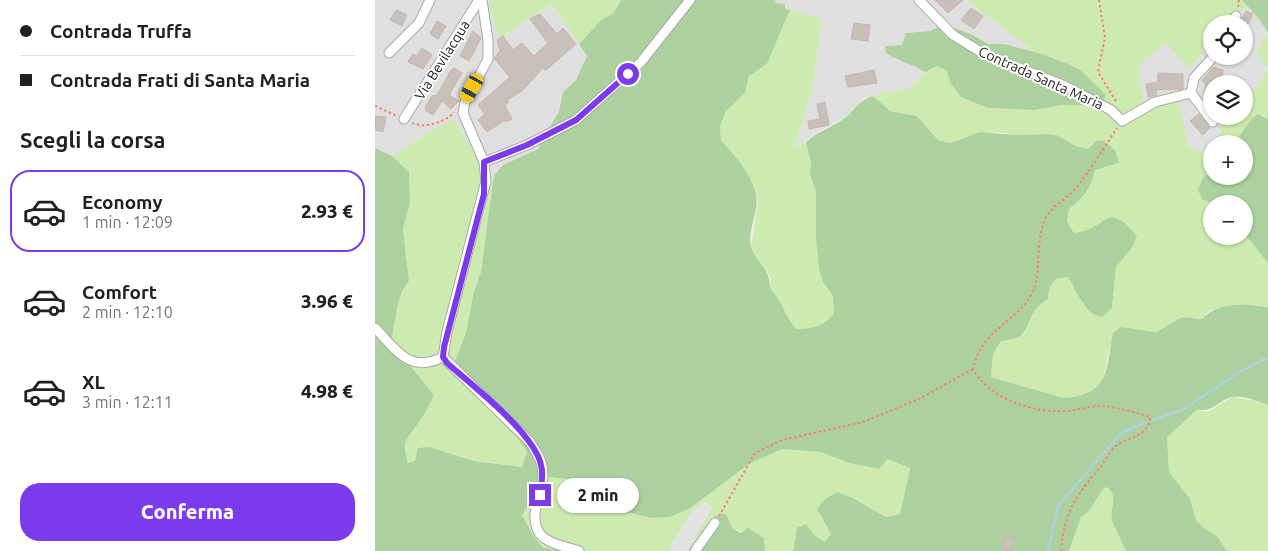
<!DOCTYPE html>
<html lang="it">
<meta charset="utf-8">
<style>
body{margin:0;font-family:Ubuntu,sans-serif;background:#f6f6f6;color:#202124;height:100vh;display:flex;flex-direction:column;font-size:19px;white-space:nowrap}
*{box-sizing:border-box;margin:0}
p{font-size:16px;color:#757577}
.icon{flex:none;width:28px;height:28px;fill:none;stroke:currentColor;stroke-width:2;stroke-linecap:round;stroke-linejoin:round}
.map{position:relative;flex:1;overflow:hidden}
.sheet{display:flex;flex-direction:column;background:#fff;width:375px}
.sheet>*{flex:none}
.hud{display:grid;align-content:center;height:110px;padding:0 20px;background:#fff}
.controls{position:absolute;left:828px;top:15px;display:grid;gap:10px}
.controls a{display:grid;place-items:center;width:50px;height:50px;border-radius:50%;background:#fff;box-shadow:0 1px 4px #0004;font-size:25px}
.end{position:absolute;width:22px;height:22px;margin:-11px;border:6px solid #7c3aed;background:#fff;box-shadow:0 0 0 2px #fff}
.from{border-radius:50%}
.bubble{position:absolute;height:35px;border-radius:18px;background:#fff;box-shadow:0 1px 4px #0004;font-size:16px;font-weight:800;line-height:35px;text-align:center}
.car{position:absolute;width:15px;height:30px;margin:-15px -8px;border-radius:6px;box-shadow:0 0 4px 1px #0007;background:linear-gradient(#f5c518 24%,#345 0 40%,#f5c518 0 76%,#345 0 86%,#f5c518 0)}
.hud b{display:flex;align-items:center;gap:18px;height:48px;font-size:19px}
.hud b+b{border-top:1px solid #e0e0e0}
.hud i{width:12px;height:12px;background:#202124}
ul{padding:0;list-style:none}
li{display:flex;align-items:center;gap:15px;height:82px;margin:0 10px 8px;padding:0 10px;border:2px solid transparent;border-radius:20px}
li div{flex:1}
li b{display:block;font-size:19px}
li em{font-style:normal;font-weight:800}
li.active{border-color:#7c3aed}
li>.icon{width:45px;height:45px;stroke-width:1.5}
h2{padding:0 20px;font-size:22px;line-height:60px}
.cta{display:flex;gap:10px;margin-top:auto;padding:10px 20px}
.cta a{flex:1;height:58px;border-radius:20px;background:#7c3aed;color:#fff;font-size:20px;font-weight:800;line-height:58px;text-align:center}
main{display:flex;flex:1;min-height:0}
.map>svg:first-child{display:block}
.residential{fill:#e0dfdf}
.grass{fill:#cdebb0}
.forest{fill:#add19e}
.parking{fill:#e2e2e2}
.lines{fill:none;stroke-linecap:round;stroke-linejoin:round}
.stream{stroke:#aad3df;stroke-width:2.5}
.building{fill:#c7bfb8;stroke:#c4b6ab}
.minor-casing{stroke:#a9a9a9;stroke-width:11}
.path{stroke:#fa8072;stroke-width:2;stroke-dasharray:2.5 2.5;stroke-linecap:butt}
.minor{stroke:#fff;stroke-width:9}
.route{stroke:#7c3aed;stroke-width:6}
.labels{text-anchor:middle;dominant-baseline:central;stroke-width:4;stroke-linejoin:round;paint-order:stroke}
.street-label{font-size:14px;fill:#222;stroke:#fff}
</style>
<main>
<section class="sheet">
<div class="hud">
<b><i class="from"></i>Contrada Truffa</b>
<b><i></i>Contrada Frati di Santa Maria</b>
</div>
<h2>Scegli la corsa</h2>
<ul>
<li class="active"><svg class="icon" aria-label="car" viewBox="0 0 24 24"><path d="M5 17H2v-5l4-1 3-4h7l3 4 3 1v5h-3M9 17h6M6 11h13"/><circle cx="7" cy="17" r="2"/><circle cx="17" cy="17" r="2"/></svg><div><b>Economy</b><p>1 min · 12:09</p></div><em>2.93 €</em></li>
<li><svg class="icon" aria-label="car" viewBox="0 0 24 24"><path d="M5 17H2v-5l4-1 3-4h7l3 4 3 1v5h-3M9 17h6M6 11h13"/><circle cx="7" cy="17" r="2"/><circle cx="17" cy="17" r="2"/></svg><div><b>Comfort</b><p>2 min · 12:10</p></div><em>3.96 €</em></li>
<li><svg class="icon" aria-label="car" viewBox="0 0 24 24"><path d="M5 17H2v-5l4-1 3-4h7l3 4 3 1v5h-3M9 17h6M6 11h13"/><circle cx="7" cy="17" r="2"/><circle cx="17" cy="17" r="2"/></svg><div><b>XL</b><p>3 min · 12:11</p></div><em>4.98 €</em></li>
</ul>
<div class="cta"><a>Conferma</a></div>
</section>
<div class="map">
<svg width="893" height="551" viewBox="0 0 893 551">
<rect width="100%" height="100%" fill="#f2efe9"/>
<g class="residential">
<path d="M0,0h113l11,39 53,-35 35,52 -11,24 -13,12 -4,19 -21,38 -35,16 -9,9v10l-42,-66 -60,38 -17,-8z"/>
<path d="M401,0h190l70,53 -32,-9h-16l-15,-9 -28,-11 -15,7 -24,2 -4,12 -16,1 9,14 19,4 11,8 -13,15 -47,11 -20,19 -30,17 -21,15 18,-58 10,-72 -37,-10 -10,-6z"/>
<path d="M872,6l13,14 8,13 -12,19 12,17 -24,38v-23h-33v32h22l-13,11 -2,17h-7v10l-23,-7 -43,-38 -5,-26v-19l26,-21 23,26 22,-26v13h33v-32h-16z"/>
</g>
<g class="grass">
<path d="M113,0h133l-7,13 -12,6 -23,25 -27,-40 -53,35z"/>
<path d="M591,0h276l5,6 -19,18h-17v19l-22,26 -23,-26 -26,21v19l6,26 32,-12 10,50 23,7v19l-8,4v23l12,4h-4v32l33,-1 4,2 20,26v44l-13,-2 -45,5 -8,9 -20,-2 -26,15 -35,-4c-3,4 -9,10 -10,16 -10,33 -1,51 -47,54l-73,-21 2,-23 8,-13c29,0 22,-14 35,-32 3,-4 8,-7 12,-10l1,-11 7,-9 12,-2 15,27 29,4 4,-41 15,-18 -30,-28 -13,11 -14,1 -7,-10 2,-14c27,-19 26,-37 27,-68l-8,8 -12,-3 -19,-11 -9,-1 -32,1 -21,-3 -31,5 -14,6 -12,-3 -21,-24 -27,-5 -17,-15 39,-9 13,-15 12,-6 10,5 3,11 38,26 47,2 28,-5 38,1 5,-11c-21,-20 -41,-37 -70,-42z"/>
<path d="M415,10l32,8 -10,73 -18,57 12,-6 5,21 -1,13 6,16v45l7,45 10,14 1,18c-11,12 -22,15 -38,15l-26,-41 1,-10 -20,-31 7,-46 -25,-47 -12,-14 -1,-14 6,-16 19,-17 4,-17 18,-12z"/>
<path d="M893,33v86l-10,-5 -6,4 -14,20 -9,1 -3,5h-8l2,-17 13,-11h11v-9l24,-38 -12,-17z"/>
<path d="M77,118l42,66 -13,88 -7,19 -8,42 -11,28 31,46 31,27 10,18 -4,15 -49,-6 -20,-7 -46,10 -5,-17 4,-11 11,-13 16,-28 -34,-42 -8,-14 6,-35 4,-13 7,-10 -6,-52 7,-26 -1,-31 -17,-16z"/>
<path d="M857,397l25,4 11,4v146h-41l-10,-15 -12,-7 -9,-9 -6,-21 -21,-27 -2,-35 30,-27 10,2z"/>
<path d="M407,449l38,3 30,11 29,6 9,-10 22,8 -10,47 -14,3 -33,-19 -36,11 14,25 -6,9 -11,-8 -17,-7 -4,23h-28l-1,-13 -31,-9 -3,-8 -21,6 -16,24h-131l-17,-3 -11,-11 -12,-22 27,-38 26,3 36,29 41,9 18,-1 19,-8 60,-45z"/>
<path d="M731,487c14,8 3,22 6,34 4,10 10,20 14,30h-57l12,-34 15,-16 2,-8z"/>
</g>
<g class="forest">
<path d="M246,0h155l-1,3 10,1v5l5,1 -23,54 -18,12 -4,17 -19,18 -6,15 1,14c15,17 40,44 35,69 -2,11 -8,27 -5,38 6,15 20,23 19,41 11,13 16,28 26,41 16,0 27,-3 38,-15l-1,-18 -10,-14 -4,-15 -3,-30v-45l-6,-17 1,-12 -5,-21c12,-11 27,-15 40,-25 9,-8 15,-18 27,-21l17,15 27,5 21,24 12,3 30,-11 36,3 32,-1 9,1 19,11 12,3 8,-8h8l11,9 4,13 -24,7c-4,18 -11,28 -26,39l-2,13 7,11c20,-2 21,-10 38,-16l12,5 13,14 -6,13 -15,18 -4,41 -10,9c-17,-2 -26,-27 -34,-40l-12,2 -7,9 -1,11c-4,3 -9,6 -12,10 -13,18 -6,31 -35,32l-8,13 -2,23 73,21c46,-3 42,-29 49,-65l8,-6 35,5 26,-15 20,2c17,-18 43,-15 66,-12v98c-10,-4 -24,-9 -35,-8 -14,2 -18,15 -36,13l-30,27 2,35 21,27 6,21 9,9 12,7 10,15h-101c-4,-10 -10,-20 -14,-30 -3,-12 8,-26 -6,-34 -11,9 -11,22 -25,30l-12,34h-276l4,-23 9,-4 8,11 11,7 6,-8 -14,-25 8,-10 12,-7 16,6 33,19 14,-3 10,-46 -22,-9 -9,10 -29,-6 -30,-11 -38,-3 -33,15 -60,45 -19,8 -18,1 -41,-9 -36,-29 -26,-3 -27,38 12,22 10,11 18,3h-187v-403l17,8 17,16 1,31 -7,26 6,52 -7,10 -4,13 -6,34 8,15 34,42c-5,9 -9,19 -15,27 -13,19 -18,17 -11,41l7,-2 3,-13 11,-1 45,14 48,6 5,-15c-13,-22 -25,-28 -41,-46 -13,-14 -21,-29 -31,-45l11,-28 8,-42 7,-19 13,-97 9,-10 35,-16 21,-38 4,-19 13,-12 11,-24 -8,-12 23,-25 12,-6z"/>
<path d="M867,0h26v33l-8,-13z"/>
<path d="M569,24l29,11 15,9h16l42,11 33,14 27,26 -5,11 -38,-1 -28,5 -47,-2 -27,-11 -11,-15 -3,-11 -10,-5 -12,6c-13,-9 -27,-10 -39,-19l-1,-7 17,-1 4,-12 24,-2z"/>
<path d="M883,114l10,5v144l-20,-25 -4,-3v-31h-29l-12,-4 -5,-10 5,-13 8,-4v3h33v-32h-18l3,-5 9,-1 14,-20z"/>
<path d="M351,514l7,15 8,4 7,-5 16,10 1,13h-72l22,-35z"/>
</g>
<path class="parking" d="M329,501l9,6 -26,44h-17l4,-12 19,-29z"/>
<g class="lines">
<g class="stream">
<path d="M778,420l29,-10 59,-39 27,-14"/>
<path d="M673,551l10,-45 63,-73 25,-11"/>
</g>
</g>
<g class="building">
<path d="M560,0h28l-15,13z"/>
<path d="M596,8l12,8 -9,13 -13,-9z"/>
<path d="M21,10l11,5 -5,11 -12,-6z"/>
<path d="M871,11l7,3 -5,10h-9z"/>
<path d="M165,14l17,20 6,-6 13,16 -30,26 -3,-2 -21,23 -15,9 2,2 -4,3 7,14 -6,3 -1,-2 -18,12 -9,-12 7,-6 -7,-9 32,-28 -16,-19 6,-7 -3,-11 6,-4 10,14 9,-7 12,13 14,-13 -18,-24z"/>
<path d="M62,21l9,5 -8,13 -8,-5z"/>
<path d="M479,23l16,2 -2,16 -17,-2z"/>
<path d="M98,31l8,7 -12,23 -9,-5z"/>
<path d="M47,48l10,7 -9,14 -15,-7 5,-8 4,2z"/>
<path d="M838,67l10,3 -2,14h-10v25l-8,-11 3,-15 -4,-2z"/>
<path d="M79,68l8,5 -13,22 10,6 -8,8 -9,-8 -9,14 -8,-5 1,-4 6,-10 5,-1 14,-25z"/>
<path d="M499,70l3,13 -29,4 -3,-11z"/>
<path d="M783,73l25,1v15l-27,1 1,5 -9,2 -2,-13 12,-2z"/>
<path d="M450,102l4,23 -20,4 -1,-8 12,-2 -3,-15z"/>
<path d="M824,114l11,14 -7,7 -13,-14z"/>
<path d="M0,116l11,1 -3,15 -8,-2z"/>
<path d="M630,536l10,2 -4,13 -10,-2z"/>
</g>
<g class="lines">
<defs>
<g id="minor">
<path d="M544,0l34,35 31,19 81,32 46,24 11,11 33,-19 36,-9"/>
<path d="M856,24l5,-8"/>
<path d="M14,53l30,-30 11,-23"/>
<path d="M816,93l3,-15 20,-22"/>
<path d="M816,93l22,29"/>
<path d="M29,119l75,-119"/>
<path d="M109,162l43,-17 49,-25 65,-58 49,-62"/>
<path d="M0,328c22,22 34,46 68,29"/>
<path d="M68,357l4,-25 39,-151 -2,-19 -21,-49 2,-11 23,-43v-19l-6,-40"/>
<path d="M68,357l87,85c6,10 13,19 13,32 0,20 -16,41 -3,60 8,10 27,13 39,17"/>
<path d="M320,551l20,-28"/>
</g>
</defs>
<use href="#minor" class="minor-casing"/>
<g class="path">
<path d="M724,0l6,37 -7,35 19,31"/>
<path d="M863,7l1,-7"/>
<path d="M0,106l22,10"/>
<path d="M37,123c13,6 32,-1 42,-10"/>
<path d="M344,516l36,-63 27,-13 81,-18 56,-23 54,-30"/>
<path d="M686,551c4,-42 14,-53 40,-85 5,-6 8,-14 14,-19 12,-11 34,-9 35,-30 -15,-5 -33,-10 -49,-11 -11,0 -23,4 -34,5 -33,2 -77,-11 -94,-42 9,-42 47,-47 61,-80 7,-19 1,-57 14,-75 7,-10 20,-16 28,-26 15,-19 28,-40 41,-60"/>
</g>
<use href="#minor" class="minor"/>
</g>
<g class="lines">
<path class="route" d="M165,495c1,-10 4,-20 1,-30 -6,-31 -69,-80 -94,-102l-4,-6 1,-10 40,-153v-32l43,-17 49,-25 52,-46"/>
</g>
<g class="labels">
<g class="street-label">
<text transform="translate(67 60) rotate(-58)">Via Bevilacqua</text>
<text transform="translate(666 78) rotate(24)">Contrada Santa Maria</text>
</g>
</g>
</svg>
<div class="controls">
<a><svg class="icon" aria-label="locate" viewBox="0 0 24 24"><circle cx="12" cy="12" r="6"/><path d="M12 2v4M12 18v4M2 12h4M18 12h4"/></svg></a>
<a><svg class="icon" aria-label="layers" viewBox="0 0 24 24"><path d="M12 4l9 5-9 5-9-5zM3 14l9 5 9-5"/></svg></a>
<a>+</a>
<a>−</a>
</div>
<i class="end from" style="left:253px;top:74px"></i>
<i class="end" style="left:165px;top:495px"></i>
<div class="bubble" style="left:182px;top:478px;width:82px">2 min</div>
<i class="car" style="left:97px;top:88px;rotate:209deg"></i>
</div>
</main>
